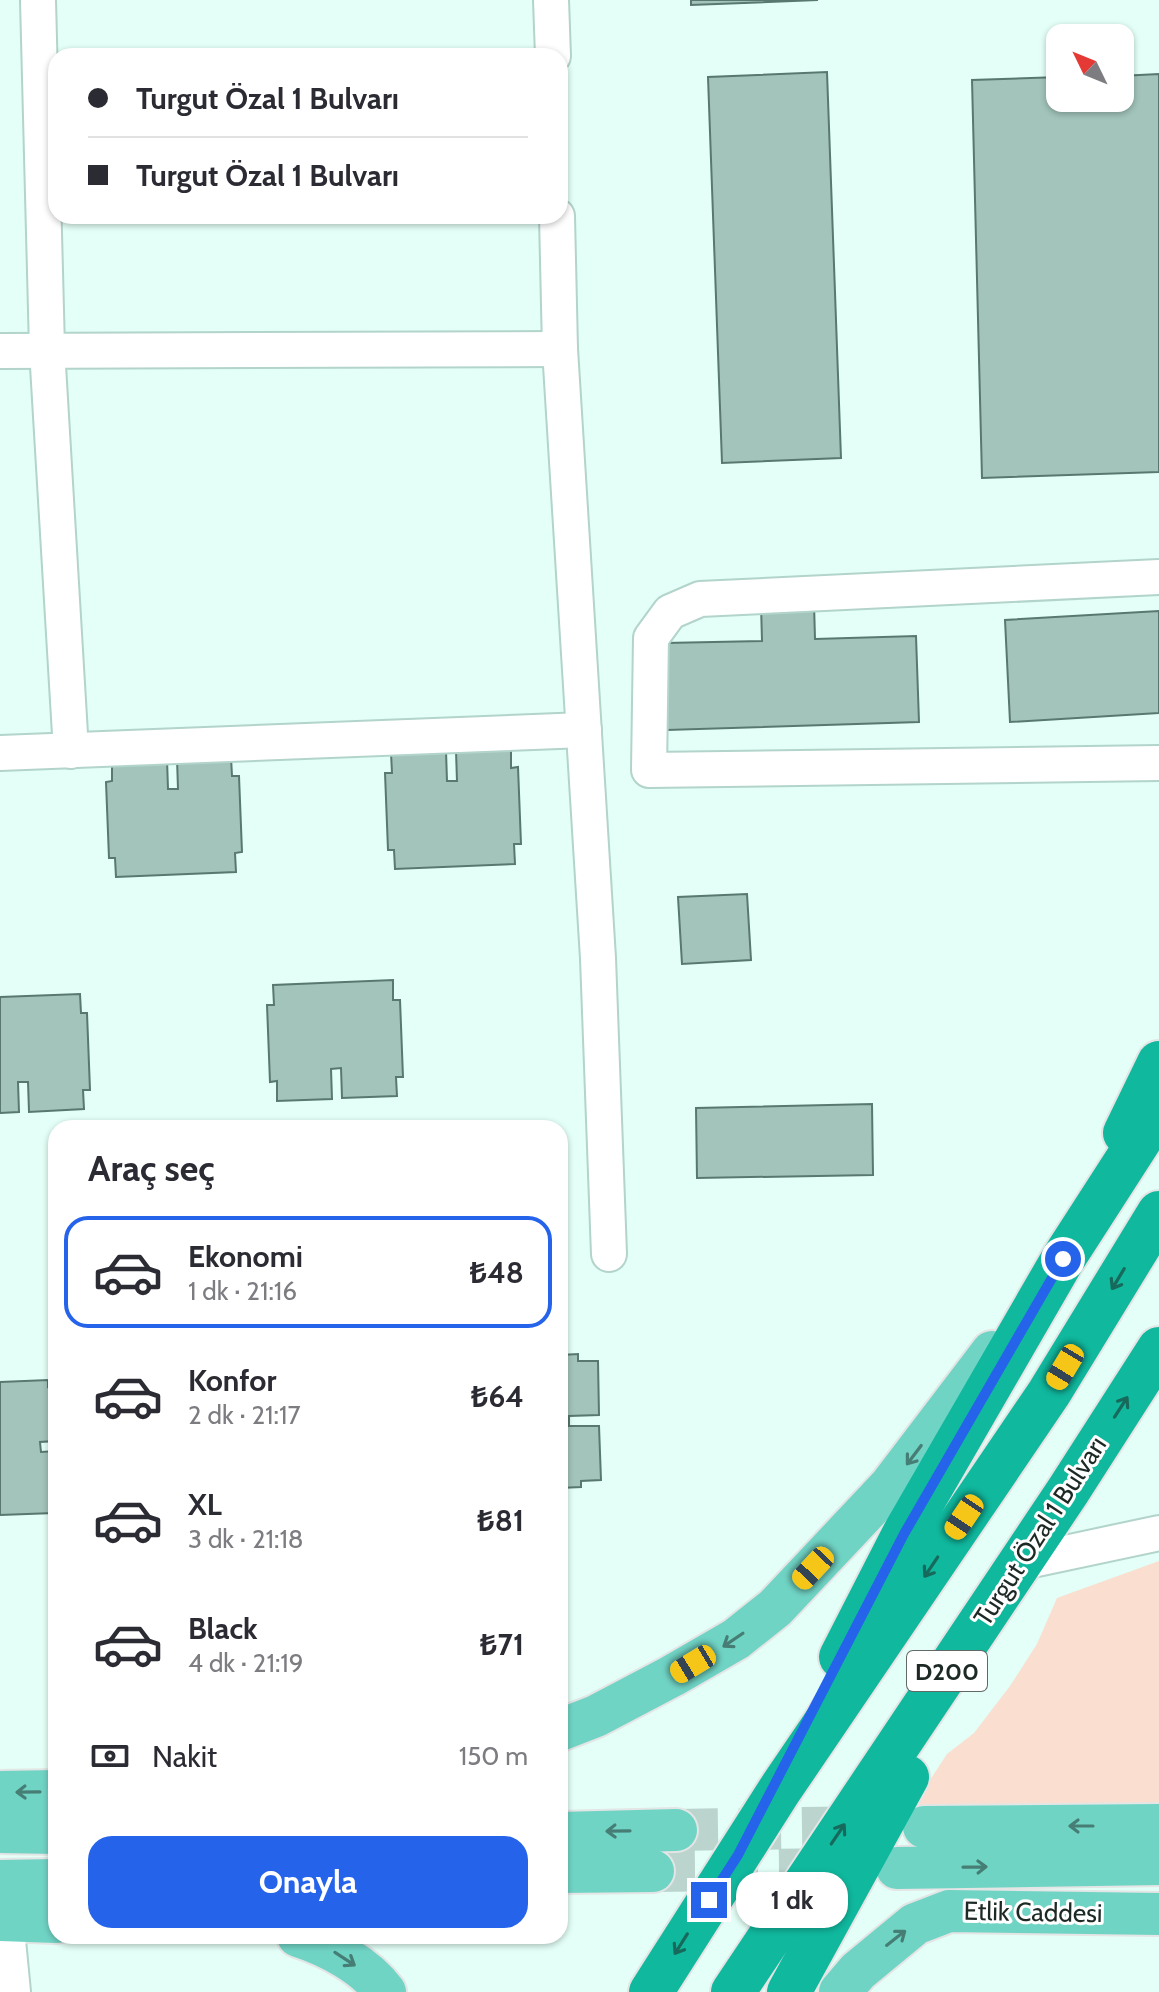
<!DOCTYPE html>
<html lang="tr">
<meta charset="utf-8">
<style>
body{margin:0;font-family:Cabin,sans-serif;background:#f2f2f3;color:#2b2b33;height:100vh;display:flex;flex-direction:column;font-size:30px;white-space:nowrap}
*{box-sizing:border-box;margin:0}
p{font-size:26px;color:#7c7c81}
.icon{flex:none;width:44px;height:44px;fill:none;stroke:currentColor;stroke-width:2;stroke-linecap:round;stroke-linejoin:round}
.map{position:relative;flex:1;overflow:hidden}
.drawer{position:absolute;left:48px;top:1120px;width:520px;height:824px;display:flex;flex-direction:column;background:#fff;border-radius:24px;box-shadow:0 2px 6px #0004}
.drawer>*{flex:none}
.top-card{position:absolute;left:48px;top:48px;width:520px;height:176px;border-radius:24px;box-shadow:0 2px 6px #0004;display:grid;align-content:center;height:176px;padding:0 40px;background:#fff}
.needle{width:52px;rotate:313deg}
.tools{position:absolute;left:1046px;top:24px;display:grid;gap:16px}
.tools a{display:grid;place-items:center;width:88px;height:88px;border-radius:16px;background:#fff;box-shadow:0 2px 6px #0004;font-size:40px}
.end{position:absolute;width:36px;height:36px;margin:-18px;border:10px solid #2563eb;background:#fff;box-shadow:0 0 0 4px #fff}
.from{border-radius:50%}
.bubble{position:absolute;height:56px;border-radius:24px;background:#fff;box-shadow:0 2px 6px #0004;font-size:26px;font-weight:800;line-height:56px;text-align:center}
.car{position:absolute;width:24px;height:48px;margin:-24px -12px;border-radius:10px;box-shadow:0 0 6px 2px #0007;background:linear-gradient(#f5c518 24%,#345 0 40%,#f5c518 0 76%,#345 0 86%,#f5c518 0)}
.top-card b{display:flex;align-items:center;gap:28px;height:76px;font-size:30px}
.top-card b+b{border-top:2px solid #e1e1e2}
.top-card i{width:20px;height:20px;background:#2b2b33}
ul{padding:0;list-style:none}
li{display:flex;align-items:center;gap:24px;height:112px;margin:0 16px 12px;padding:0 24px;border:4px solid transparent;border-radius:24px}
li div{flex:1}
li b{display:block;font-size:30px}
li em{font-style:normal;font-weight:800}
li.current{border-color:#2563eb}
li>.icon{width:72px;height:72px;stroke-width:1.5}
h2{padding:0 40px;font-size:36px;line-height:96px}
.pay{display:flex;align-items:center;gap:20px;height:88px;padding:0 40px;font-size:30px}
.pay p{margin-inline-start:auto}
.cta{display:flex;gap:16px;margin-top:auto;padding:16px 40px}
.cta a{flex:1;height:92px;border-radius:24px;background:#2563eb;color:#fff;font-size:32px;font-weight:800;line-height:92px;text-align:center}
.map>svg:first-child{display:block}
.green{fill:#faded0}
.building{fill:#a2c4bb;stroke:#587870;stroke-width:2}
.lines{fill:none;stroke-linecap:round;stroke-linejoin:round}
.major-tunnel{stroke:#bbd4cd;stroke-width:42;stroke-dasharray:42 21;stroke-linecap:butt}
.minor-casing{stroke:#b2d4cb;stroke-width:38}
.major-casing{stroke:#e4e5e5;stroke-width:46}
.highway-casing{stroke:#e4e5e5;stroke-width:48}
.minor{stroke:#fff;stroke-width:34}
.major{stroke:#70d4c5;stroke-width:42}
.highway{stroke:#10b89e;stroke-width:44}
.oneway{stroke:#17695b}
.oneway2{stroke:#467e75}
.route{stroke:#2563eb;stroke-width:10}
.labels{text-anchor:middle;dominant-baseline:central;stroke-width:6;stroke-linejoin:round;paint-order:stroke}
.shield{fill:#fff;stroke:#606966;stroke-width:2}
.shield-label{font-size:24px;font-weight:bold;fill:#1c2925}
.street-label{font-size:26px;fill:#1c2925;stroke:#fff}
</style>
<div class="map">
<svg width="1159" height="1992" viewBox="0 0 1159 1992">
<rect width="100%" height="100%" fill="#e3fff7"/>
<path class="green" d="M1159,1561v242l-246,3 34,-52 27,-21 36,-47 27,-42 20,-46z"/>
<g class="building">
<path d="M691,0h127l-127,5z"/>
<path d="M827,72l14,386 -119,5 -14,-386z"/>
<path d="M1159,74v398l-177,6 -10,-398 88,-3v21h60v-22z"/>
<path d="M814,603l1,36 101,-3 3,86 -252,8 -2,-87 97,-2 -1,-36z"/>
<path d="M1159,611v102l-149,9 -5,-102z"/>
<path d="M511,748v20l7,-1 3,77h-7l1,20 -120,5 -1,-19h-6l-3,-77h7l-1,-20 55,-2 1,30h10l-1,-30z"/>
<path d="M231,757l1,19h7l3,76 -7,1 1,19 -120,5 -1,-19h-6l-3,-76 6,-1v-19l55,-3 1,30h10l-1,-30z"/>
<path d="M747,894l4,66 -69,4 -4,-67z"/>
<path d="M393,980v20h7l3,77h-7l1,19 -55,2 -1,-30 -10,1 1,30 -55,2v-20l-7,1 -3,-77h7l-1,-20z"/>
<path d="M80,994l1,19h6l3,77h-7l1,19 -55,3 -1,-30h-10l1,30 -19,1v-116z"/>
<path d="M872,1104l1,71 -176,3 -1,-70z"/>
<path d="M578,1354v7h20l1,54 -30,1v10h30l2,54 -20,1v6l-21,1v-133z"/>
<path d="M48,1380v7l8,-1v55l-16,1 1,10 15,-1v55l-2,1v6l-54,2v-133z"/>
</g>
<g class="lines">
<g class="major-tunnel">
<path d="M676,1830l199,-3"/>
<path d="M653,1871l191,-2"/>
</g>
<defs>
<g id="minor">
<path d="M38,0l9,349 24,402"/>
<path d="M551,0l2,56"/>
<path d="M557,216l3,133 38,609 11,296"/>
<path d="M0,351l560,-2"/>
<path d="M1159,577l-459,22 -30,13 -19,26 -2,132 510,-7"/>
<path d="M0,753l584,-23"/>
<path d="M1028,1561l131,-28"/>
<path d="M6,1920l7,72"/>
</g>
<g id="major">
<path d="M560,1730l36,-14 76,-40 64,-37 39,-31 115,-122 102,-134"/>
<path d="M0,1792l56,-1"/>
<path d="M924,1827l235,-2"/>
<path d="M0,1832l56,1"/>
<path d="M560,1833l116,-3"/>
<path d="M897,1868l262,-4"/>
<path d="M560,1872l93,-1"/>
<path d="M0,1881l56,-1"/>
<path d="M0,1920l56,2"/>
<path d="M298,1936c31,10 67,29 87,56"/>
<path d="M840,1992l18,-21 57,-47 34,-13 210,3"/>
</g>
<g id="highway">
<path d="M1125,1133l34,-70"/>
<path d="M841,1657l63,-123 159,-275 96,-149"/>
<path d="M651,1992l128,-201 270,-398 110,-180"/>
<path d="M733,1992l335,-501 91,-142"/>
<path d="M789,1992l118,-215"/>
</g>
</defs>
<use href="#minor" class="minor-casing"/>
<use href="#major" class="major-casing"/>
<use href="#highway" class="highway-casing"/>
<use href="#minor" class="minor"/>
<use href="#major" class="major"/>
<use href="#highway" class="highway"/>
</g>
<defs><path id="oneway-shaft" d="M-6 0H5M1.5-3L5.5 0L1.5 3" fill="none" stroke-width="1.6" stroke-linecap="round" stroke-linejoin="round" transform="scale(2)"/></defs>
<g class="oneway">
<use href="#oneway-shaft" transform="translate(1118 1279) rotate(121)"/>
<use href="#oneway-shaft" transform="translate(1121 1407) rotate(-57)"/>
<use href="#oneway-shaft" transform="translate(931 1567) rotate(124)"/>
<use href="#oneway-shaft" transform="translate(838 1834) rotate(-56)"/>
<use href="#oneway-shaft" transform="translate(681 1944) rotate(122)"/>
</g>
<g class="oneway2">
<use href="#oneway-shaft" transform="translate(914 1455) rotate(127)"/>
<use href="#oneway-shaft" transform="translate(733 1640) rotate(146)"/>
<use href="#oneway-shaft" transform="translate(28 1792) rotate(179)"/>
<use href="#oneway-shaft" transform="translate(1081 1826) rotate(180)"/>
<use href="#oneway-shaft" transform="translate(618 1831) rotate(179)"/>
<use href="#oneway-shaft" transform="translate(975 1867) rotate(-1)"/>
<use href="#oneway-shaft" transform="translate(896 1938) rotate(-38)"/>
<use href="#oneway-shaft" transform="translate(345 1959) rotate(33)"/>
</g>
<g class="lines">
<path class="route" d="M709,1900l29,-45 166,-321 159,-275"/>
</g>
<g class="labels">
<rect class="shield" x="907" y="1651" width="80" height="40" rx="6"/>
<g class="shield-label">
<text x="947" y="1671">D200</text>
</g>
<g class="street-label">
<text transform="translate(1040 1531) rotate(-57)">Turgut Özal 1 Bulvarı</text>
<text transform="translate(1033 1912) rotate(1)">Etlik Caddesi</text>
</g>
</g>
</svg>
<div class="tools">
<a><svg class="needle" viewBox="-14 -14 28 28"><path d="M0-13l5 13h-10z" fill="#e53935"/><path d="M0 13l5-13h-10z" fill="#7c7c81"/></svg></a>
</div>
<i class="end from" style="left:1063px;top:1259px"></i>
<i class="end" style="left:709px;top:1900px"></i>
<div class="bubble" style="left:736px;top:1872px;width:112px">1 dk</div>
<i class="car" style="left:1065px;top:1367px;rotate:211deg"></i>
<i class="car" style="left:964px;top:1517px;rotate:214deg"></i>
<i class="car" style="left:813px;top:1568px;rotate:223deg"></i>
<i class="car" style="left:693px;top:1664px;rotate:239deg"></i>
<div class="top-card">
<b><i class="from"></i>Turgut Özal 1 Bulvarı</b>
<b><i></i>Turgut Özal 1 Bulvarı</b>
</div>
<section class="drawer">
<h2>Araç seç</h2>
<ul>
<li class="current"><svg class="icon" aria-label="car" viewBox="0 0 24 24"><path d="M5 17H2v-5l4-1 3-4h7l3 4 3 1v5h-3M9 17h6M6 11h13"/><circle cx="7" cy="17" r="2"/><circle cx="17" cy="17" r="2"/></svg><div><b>Ekonomi</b><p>1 dk · 21:16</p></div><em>₺48</em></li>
<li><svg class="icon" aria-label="car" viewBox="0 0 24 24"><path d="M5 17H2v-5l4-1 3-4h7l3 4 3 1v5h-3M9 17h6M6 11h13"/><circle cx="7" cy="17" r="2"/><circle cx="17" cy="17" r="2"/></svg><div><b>Konfor</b><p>2 dk · 21:17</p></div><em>₺64</em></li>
<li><svg class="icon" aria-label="car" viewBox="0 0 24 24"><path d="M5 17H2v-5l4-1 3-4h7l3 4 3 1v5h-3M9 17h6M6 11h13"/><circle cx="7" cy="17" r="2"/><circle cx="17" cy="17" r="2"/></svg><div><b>XL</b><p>3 dk · 21:18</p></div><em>₺81</em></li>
<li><svg class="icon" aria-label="car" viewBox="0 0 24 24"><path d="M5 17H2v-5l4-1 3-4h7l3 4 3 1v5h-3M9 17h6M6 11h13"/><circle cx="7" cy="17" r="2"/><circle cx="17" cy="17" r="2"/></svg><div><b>Black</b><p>4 dk · 21:19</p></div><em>₺71</em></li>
</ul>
<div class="pay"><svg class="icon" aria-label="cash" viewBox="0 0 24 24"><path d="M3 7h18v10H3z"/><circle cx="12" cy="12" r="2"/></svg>Nakit<p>150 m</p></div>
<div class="cta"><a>Onayla</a></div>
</section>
</div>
